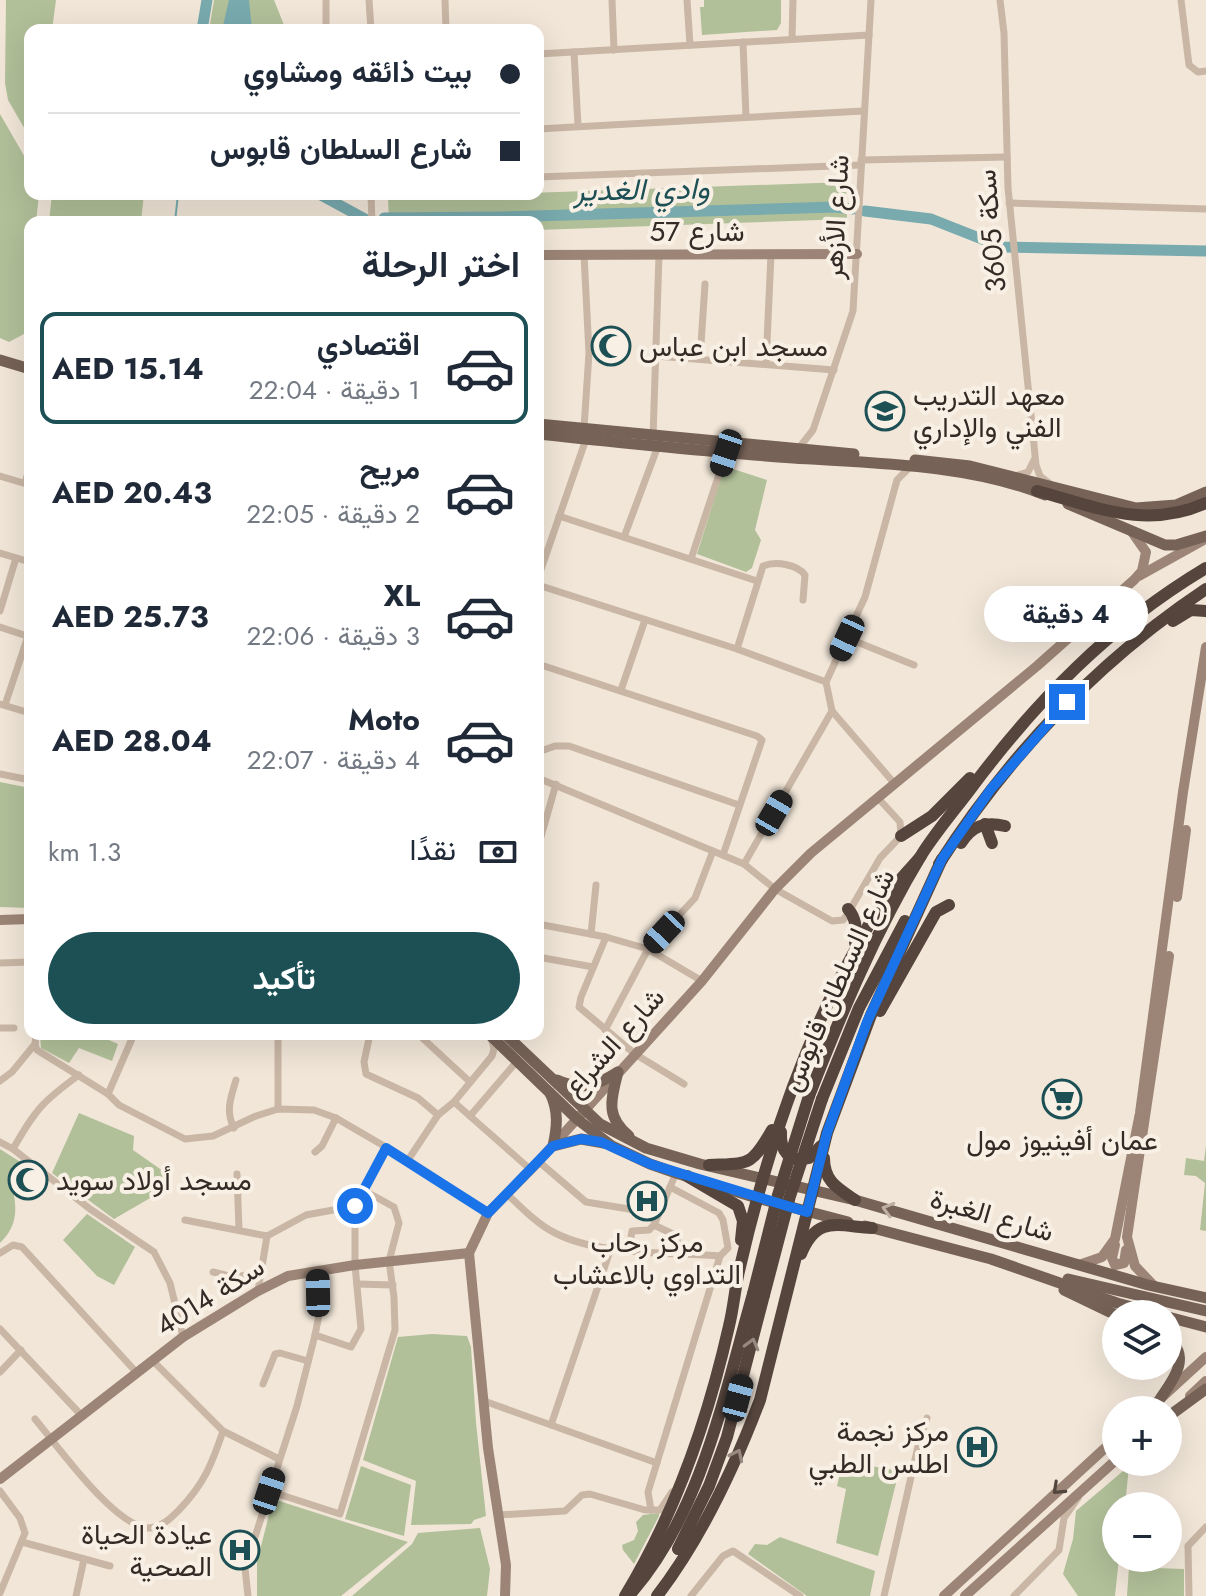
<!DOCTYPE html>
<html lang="ar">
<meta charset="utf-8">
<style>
body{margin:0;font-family:Jost,Vazirmatn,sans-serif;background:#f6f6f7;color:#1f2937;direction:rtl;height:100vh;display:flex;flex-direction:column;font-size:30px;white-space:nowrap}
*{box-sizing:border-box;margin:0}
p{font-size:26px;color:#747a83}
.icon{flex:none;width:44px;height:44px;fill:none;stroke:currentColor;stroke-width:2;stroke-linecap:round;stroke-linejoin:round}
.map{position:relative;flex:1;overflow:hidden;direction:ltr}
.details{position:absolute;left:24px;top:216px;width:520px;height:824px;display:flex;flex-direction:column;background:#fff;border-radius:16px;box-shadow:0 8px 32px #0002;direction:rtl}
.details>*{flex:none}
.hud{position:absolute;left:24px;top:24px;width:520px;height:176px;border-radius:16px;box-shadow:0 8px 32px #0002;direction:rtl;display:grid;align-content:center;height:176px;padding:0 24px;background:#fff}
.buttons{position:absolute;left:1102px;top:1300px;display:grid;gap:16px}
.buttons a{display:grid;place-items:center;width:80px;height:80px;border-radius:50%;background:#fff;box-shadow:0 8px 32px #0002;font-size:40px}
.end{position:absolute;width:36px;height:36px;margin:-18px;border:10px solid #1a73e8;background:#fff;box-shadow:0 0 0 4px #fff}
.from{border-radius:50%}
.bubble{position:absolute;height:56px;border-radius:28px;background:#fff;box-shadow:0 8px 32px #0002;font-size:26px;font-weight:700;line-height:56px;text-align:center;direction:rtl}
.car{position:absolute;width:24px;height:48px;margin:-24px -12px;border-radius:10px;box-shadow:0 0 6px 2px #0007;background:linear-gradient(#222 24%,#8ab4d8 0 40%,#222 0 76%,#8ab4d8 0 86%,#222 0)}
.hud b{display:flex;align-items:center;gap:28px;height:76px;font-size:30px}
.hud b+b{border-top:2px solid #e0e1e3}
.hud i{width:20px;height:20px;background:#1f2937}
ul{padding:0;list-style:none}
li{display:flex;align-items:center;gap:24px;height:112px;margin:0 16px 12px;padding:0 8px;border:4px solid transparent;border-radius:16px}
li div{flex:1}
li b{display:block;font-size:30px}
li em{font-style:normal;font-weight:700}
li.selected{border-color:#1c5055}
li>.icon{width:72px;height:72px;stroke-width:1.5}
h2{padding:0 24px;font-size:36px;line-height:96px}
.pay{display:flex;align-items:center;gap:20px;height:88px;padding:0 24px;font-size:30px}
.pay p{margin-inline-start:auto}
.button{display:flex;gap:16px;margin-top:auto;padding:16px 24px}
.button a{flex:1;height:92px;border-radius:48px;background:#1c5055;color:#fff;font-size:32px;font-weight:700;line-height:92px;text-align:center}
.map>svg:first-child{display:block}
.green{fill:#b1c099}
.water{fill:#78aaae}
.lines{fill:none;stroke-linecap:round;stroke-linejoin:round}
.stream{stroke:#78aaae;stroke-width:2}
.river{stroke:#78aaae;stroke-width:11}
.street{stroke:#c9b6a5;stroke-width:7}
.secondary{stroke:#9c8576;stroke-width:10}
.primary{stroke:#766257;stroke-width:11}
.highway{stroke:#55453d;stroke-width:12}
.highway-bridge{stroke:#55453d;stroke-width:12}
.oneway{stroke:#beb0a5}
.oneway2{stroke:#978980}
.oneway3{stroke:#53463e}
.route{stroke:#1a73e8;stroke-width:10}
.labels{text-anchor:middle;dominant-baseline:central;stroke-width:8;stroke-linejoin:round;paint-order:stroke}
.street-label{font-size:28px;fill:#342b26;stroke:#f9f0e5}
.poi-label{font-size:28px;fill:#342b26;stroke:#f9f0e5;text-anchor:start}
.water-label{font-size:30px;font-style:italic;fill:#1c5055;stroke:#f9f0e5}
</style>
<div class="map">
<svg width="1206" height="1596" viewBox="0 0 1206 1596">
<rect width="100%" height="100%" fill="#f1e6d8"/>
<g class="green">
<path d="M6,0h50l-4,30h-22v108l-22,-38 -3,-17z"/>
<path d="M214,0h60l12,30h-77z"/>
<path d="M704,0h77v23l-4,7 -75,5 -2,-28h4z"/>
<path d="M0,114l30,52v28h9l-3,28h-6v59l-6,53 -15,8 -9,-4z"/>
<path d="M846,182l1,37 -309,11v-8h-149l-1,-24z"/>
<path d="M52,194h92l-3,28h-92z"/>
<path d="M730,468l37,12 -12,50 6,10 -9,28 -6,4 -49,-18 26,-83z"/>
<path d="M0,782l30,6v120l-30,-1z"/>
<path d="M40,1034h55l23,10 -6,17 -33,-13 -10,15 -28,-15z"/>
<path d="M79,1113l55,23 -1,14 30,21 1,19 -50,29 -62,-46z"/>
<path d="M1206,1146v85l-6,-1 5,-47 -9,-7 -12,-1 2,-17 18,3z"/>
<path d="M0,1149l22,14 -11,21c7,23 7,42 -11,59z"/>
<path d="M87,1214l48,33 -21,38 -17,-9 -34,-36z"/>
<path d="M432,1334l35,2 4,11 5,76 10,93 -12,4 -3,4 -60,1 5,-44 -53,-21 35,-123z"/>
<path d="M843,1461l56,10 -21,85 -42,-13 10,-54 -9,-3z"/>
<path d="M361,1466l50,19 -7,51 -59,-17z"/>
<path d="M1129,1466l-4,40h-9v52h3l-4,38h-37l-15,-22 10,-35 3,-28z"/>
<path d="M279,1501l129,41 -67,54h-84v-34l14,-55z"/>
<path d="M659,1513v3l-25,48 -11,-14 -1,-5 12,-5 4,-9 -2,-9 7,-7z"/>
<path d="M480,1528l10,41 -3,27h-135l60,-52 6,-11z"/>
<path d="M780,1537l95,34 -5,25h-63l-59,-42 7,-10 12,1z"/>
<path d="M1129,1567l55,2v27h-57z"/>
</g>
<path class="water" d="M229,0h20l3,30h-30z"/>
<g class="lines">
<path class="stream" d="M175,222l3,-28"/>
<g class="river">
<path d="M202,30l5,-30"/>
<path d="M319,194l46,25"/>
<path d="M865,211l66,8 71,28 204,4"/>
<path d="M384,218l119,-1 332,-10 18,2"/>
</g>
<g class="street">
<path d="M326,0v25"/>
<path d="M369,0l2,30"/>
<path d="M445,0l1,30"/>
<path d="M612,0l2,50"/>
<path d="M687,0l3,45"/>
<path d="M1000,0l4,33 4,155 28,277 4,11 9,7"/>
<path d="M1181,0l8,65 9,7 8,-1"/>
<path d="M792,39l1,-39"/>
<path d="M743,42l3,75"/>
<path d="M574,52l4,74"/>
<path d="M538,54l331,-19"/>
<path d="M538,129l325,-18"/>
<path d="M861,160l146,-3"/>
<path d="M538,177l323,-12"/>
<path d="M371,194l1,28"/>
<path d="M1009,203l197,6"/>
<path d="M584,255l5,98 -5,75"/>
<path d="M656,356l178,14"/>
<path d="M700,359l5,-75"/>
<path d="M766,364l5,-110"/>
<path d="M653,437l6,-182"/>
<path d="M798,449l15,-19 40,-119 18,-311"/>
<path d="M0,476l30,9"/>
<path d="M1015,476l13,-4 6,-12"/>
<path d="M25,483l5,-17"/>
<path d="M559,516l198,65"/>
<path d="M624,537l34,-91"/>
<path d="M0,553l30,9"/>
<path d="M691,559l35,-106"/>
<path d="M538,578l48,-139"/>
<path d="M538,585l199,64 89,33 6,29 62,72"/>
<path d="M0,611l16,-53"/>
<path d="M0,627l30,10"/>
<path d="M847,638l67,27"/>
<path d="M737,649l26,-83c12,-5 34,-2 42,9l-2,25"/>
<path d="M538,664l219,72 5,4 -39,115"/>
<path d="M826,682l39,-85 32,-117 13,-13"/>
<path d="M621,690l24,-70"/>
<path d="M0,704l30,9"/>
<path d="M5,705l23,-69"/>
<path d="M538,752l17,-6h14l170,59"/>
<path d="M0,774l30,6"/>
<path d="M538,778l206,86 31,25 57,32 11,-1 4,-5 33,-57 21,-22 -1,-14 -22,-24"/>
<path d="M538,847l18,-63"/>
<path d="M744,864l88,-153"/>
<path d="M538,924l68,13 42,12 54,32"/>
<path d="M591,934l5,-49"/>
<path d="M606,937l-25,60 -2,10 56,47 49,30"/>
<path d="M538,957l55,10"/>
<path d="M0,963l30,-1"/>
<path d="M0,1028h14"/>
<path d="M605,1030l43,-81 47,-51 18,-47"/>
<path d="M36,1034l-1,11 2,5 71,44 11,11 66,34 28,-3 43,-20 22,-7 36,1 22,8 72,42 80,53"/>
<path d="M370,1034l-6,28 2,12 52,24 20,17"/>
<path d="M376,1034h9"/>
<path d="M418,1034l52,48"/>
<path d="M0,1081l12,-9 23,-28"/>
<path d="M108,1094l26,-60"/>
<path d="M454,1102l77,68"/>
<path d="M278,1109v-75"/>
<path d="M470,1116l48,-56"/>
<path d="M234,1128c-9,-17 -3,-31 2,-48"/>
<path d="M0,1142l13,7 77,60 64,43 16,31 13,54"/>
<path d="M13,1149c22,-39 30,-48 66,-74"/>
<path d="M315,1152l7,-6 14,-28"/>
<path d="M408,1160l30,-45 16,-13 38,-46 2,-7 -3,-12"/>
<path d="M538,1161l48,41 43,7 27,11"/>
<path d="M237,1174l2,56"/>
<path d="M507,1194c15,14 30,30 48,39 45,23 114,19 165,23"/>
<path d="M185,1220l82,16 39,-21 49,-9 31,-58"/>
<path d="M654,1225l23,11 1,17"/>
<path d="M629,1250l3,-19 17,-1 5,-5 22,-52"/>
<path d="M0,1253l13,-8 9,2 115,126"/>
<path d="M213,1272l20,5 28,-4"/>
<path d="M357,1284l36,1"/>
<path d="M258,1291l9,-55"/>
<path d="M0,1329l82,87"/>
<path d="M315,1335l36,12 10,-18 -6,-64v-59"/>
<path d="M153,1361l70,70 56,28"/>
<path d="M0,1372l21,-22"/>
<path d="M263,1384l12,-30 5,-1 28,8"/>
<path d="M484,1401l173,62"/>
<path d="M35,1419c22,26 79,107 113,109 13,0 23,-10 31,-18 25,-26 33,-46 44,-79"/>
<path d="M551,1425l60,-177"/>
<path d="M0,1491l20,27 5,15 -25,60"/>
<path d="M269,1491l71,23 55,-184 -1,-33 -5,-36 10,-38 -5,-16 -31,-17"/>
<path d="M651,1510l-3,-18 72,-236 8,-8 -5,-28 -4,-7 -49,-26"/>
<path d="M499,1515l66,-4 17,-16 8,-1 55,16h15l12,-18"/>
<path d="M22,1542l88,24"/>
<path d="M76,1596l8,-37"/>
<path d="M248,1596l-3,-28 52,-162 18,-71 4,-20 -1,-45"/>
<path d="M691,1596l32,-40 10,-5 67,45"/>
<path d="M884,1596l35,-154 8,-24"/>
<path d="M1014,1596l45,-46 5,-32 14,-20"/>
<path d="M1189,1596l-1,-50 18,-19"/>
</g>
<g class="secondary">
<path d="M538,255l319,-1"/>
<path d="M1139,576l63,-35"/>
<path d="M1177,897l9,-67"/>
<path d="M0,920l30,-1"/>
<path d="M1115,1245l-3,13 3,7 9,-2 2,-13"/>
<path d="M1079,1265l23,-8 13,-18 25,-126 43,-321 23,-145"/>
<path d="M1153,1285l-18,-19 -8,-29 42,-281"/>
<path d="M1190,1396l16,-15"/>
<path d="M1148,1410l58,-53"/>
<path d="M0,1479l183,-142 75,-46 30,-15 67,-11 114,-12"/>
<path d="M505,1596l1,-31 -18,-117 -19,-195 19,-40 49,-50 165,-182 73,-92 36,-36 226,-187 97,-86 8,-9 4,-19 -14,-20"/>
<path d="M944,1596l172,-158"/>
<path d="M965,1596l151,-136"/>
</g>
<g class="primary">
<path d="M0,360l30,9"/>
<path d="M538,424l316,30"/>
<path d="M538,434c85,9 170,18 255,24 79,5 177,6 252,37"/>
<path d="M915,460l55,6 166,42 40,-3 30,-13"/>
<path d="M1068,504l97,41h11l30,-9"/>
<path d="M489,1034l88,85 35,27 38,18 26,9 81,25 91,24"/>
<path d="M505,1034l95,90 46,24 54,16 155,36 293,85 58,13"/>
<path d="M618,1072c-7,28 -13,44 11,64"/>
<path d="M557,1080c24,11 39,6 61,-8"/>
<path d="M550,1093c9,18 7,35 3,53l28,-7 23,4"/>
<path d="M865,1226l126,33 126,44 41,11"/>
<path d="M1068,1279l138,32"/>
<path d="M1064,1290l52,25"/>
<path d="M1168,1317l38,10"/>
<path d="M1160,1399c13,-19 32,-42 8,-61"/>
<path d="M1169,1416l37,-27"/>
</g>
<g class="highway">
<path d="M1037,491c59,16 110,39 169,12"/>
<path d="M1173,621l18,-11 15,1"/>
<path d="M985,824l7,19"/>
<path d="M901,836l31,-20 38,-38"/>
<path d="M961,843c11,-17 24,-22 44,-17"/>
<path d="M939,864c70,-109 159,-203 267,-275"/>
<path d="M848,909c9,10 9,22 7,34"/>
<path d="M880,1011l56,-99 13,-7"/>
<path d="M809,1096c32,-82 67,-166 113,-242 14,-22 31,-42 47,-63 67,-90 140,-165 237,-223"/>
<path d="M822,1099l37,-91 46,-87"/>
<path d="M781,1132c-1,19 8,31 28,26l12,-12"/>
<path d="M824,1158c0,23 13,30 31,42"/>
<path d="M709,1165c40,-2 42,2 63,-35"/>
<path d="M687,1176l51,30 5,15 -2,19"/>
<path d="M801,1254c16,-39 36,-28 71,-26"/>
<path d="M678,1549l31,-63 18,-49 37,-142"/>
<path d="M632,1592c69,-79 93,-200 121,-298"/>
<path d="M625,1596c50,-82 83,-177 104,-270 5,-20 6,-40 11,-59 25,-109 59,-215 113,-313 11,-20 22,-43 37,-62 10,-13 21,-24 31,-36"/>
<path d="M657,1596c43,-56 78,-130 103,-196l67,-267 44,-118 71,-156"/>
</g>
<g class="highway-bridge">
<path d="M753,1294l25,-99 31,-99"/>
<path d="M764,1295l26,-99 32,-97"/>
</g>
</g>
<defs><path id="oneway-chevron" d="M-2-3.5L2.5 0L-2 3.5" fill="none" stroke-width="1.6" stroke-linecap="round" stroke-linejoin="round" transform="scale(2)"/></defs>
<use class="oneway" href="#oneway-chevron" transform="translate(888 1209) rotate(-164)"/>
<g class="oneway2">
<use href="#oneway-chevron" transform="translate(752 1344) rotate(-75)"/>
<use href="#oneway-chevron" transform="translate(737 1455) rotate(-64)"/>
</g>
<use class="oneway3" href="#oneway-chevron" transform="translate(1058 1489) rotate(137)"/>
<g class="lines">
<path class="route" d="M355,1206l31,-58 102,65 65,-67 28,-7 20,3 49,22 157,48 20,-79 40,-111 75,-163 49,-70 76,-87"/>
</g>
<defs>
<symbol id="mosque-ring" viewBox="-11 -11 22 22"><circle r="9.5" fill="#f9f0e5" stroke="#1c5055" stroke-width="1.5"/><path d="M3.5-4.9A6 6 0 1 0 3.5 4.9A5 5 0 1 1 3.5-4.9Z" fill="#1c5055"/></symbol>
<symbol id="university-ring" viewBox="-11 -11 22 22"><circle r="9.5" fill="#f9f0e5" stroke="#1c5055" stroke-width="1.5"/><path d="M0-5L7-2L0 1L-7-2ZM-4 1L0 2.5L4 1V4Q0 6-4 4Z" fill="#1c5055"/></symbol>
<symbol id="supermarket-ring" viewBox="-11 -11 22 22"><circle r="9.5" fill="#f9f0e5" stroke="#1c5055" stroke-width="1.5"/><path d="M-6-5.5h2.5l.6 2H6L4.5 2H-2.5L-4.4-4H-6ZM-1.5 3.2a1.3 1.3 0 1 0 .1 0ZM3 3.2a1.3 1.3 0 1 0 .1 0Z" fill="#1c5055"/></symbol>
<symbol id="hospital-ring" viewBox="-11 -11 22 22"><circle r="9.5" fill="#f9f0e5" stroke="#1c5055" stroke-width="1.5"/><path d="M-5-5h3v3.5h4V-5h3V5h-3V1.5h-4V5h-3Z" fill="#1c5055"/></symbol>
</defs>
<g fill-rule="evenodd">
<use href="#mosque-ring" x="589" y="324" width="44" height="44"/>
<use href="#university-ring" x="863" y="389" width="44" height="44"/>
<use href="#supermarket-ring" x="1040" y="1077" width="44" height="44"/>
<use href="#mosque-ring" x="6" y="1158" width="44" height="44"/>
<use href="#hospital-ring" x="625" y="1179" width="44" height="44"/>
<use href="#hospital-ring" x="955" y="1425" width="44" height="44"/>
<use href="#hospital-ring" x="218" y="1528" width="44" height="44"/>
</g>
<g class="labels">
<g class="street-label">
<text transform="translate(836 217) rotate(-87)">شارع الأزهر</text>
<text x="697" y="231">شارع 57</text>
<text transform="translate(991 231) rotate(-95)">سكة 3605</text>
<text transform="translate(838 980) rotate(-66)">شارع السلطان قابوس</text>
<text transform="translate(614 1042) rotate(-48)">شارع الشراع</text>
<text transform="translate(992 1215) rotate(16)">شارع الغبرة</text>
<text transform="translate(210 1296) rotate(-32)">سكة 4014</text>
</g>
<g class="poi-label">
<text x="639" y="346">مسجد ابن عباس</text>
<text x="913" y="395">معهد التدريب<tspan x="913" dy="32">الفني والإداري</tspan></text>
<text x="1062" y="1140" text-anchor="middle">عمان أفينيوز مول</text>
<text x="56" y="1180">مسجد أولاد سويد</text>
<text x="647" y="1242" text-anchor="middle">مركز رحاب<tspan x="647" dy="32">التداوي بالاعشاب</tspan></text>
<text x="949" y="1431" text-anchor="end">مركز نجمة<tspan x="949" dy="32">اطلس الطبي</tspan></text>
<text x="212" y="1534" text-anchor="end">عيادة الحياة<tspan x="212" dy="32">الصحية</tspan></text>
</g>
<g class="water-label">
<text transform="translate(642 189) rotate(-1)">وادي الغدير</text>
</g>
</g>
</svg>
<div class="buttons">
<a><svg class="icon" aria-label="layers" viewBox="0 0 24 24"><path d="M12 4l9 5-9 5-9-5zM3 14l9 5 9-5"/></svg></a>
<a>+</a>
<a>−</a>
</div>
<i class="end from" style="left:355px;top:1206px"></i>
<i class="end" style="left:1067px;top:702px"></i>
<div class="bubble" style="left:984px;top:586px;width:164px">4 دقيقة</div>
<i class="car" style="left:726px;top:453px;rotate:198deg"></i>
<i class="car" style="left:847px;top:638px;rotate:205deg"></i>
<i class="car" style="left:774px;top:813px;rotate:30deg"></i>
<i class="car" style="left:664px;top:932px;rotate:223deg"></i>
<i class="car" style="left:318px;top:1293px;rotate:359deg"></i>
<i class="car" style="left:738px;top:1398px;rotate:15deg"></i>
<i class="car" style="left:269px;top:1491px;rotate:18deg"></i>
<div class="hud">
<b><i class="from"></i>بيت ذائقه ومشاوي</b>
<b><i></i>شارع السلطان قابوس</b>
</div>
<section class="details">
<h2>اختر الرحلة</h2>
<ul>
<li class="selected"><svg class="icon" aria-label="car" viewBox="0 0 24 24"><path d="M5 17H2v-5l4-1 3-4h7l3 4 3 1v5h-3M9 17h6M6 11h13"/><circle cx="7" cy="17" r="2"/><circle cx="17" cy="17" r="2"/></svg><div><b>اقتصادي</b><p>1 دقيقة · 22:04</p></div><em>AED 15.14</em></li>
<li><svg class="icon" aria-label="car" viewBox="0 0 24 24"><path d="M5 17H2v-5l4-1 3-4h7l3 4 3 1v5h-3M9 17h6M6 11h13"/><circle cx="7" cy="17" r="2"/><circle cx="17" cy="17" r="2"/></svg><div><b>مريح</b><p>2 دقيقة · 22:05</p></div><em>AED 20.43</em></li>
<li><svg class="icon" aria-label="car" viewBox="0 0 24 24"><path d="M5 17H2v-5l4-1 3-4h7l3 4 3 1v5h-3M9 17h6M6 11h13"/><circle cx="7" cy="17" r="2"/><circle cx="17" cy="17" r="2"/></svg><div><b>XL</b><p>3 دقيقة · 22:06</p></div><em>AED 25.73</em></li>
<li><svg class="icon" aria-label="car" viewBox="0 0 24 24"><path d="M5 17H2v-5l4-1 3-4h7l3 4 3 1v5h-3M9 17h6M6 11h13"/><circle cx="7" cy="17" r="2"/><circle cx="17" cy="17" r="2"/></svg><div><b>Moto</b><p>4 دقيقة · 22:07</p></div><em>AED 28.04</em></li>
</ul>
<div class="pay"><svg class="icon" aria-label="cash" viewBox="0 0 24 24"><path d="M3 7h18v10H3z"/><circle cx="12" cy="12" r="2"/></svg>نقدًا<p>1.3 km</p></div>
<div class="button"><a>تأكيد</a></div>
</section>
</div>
